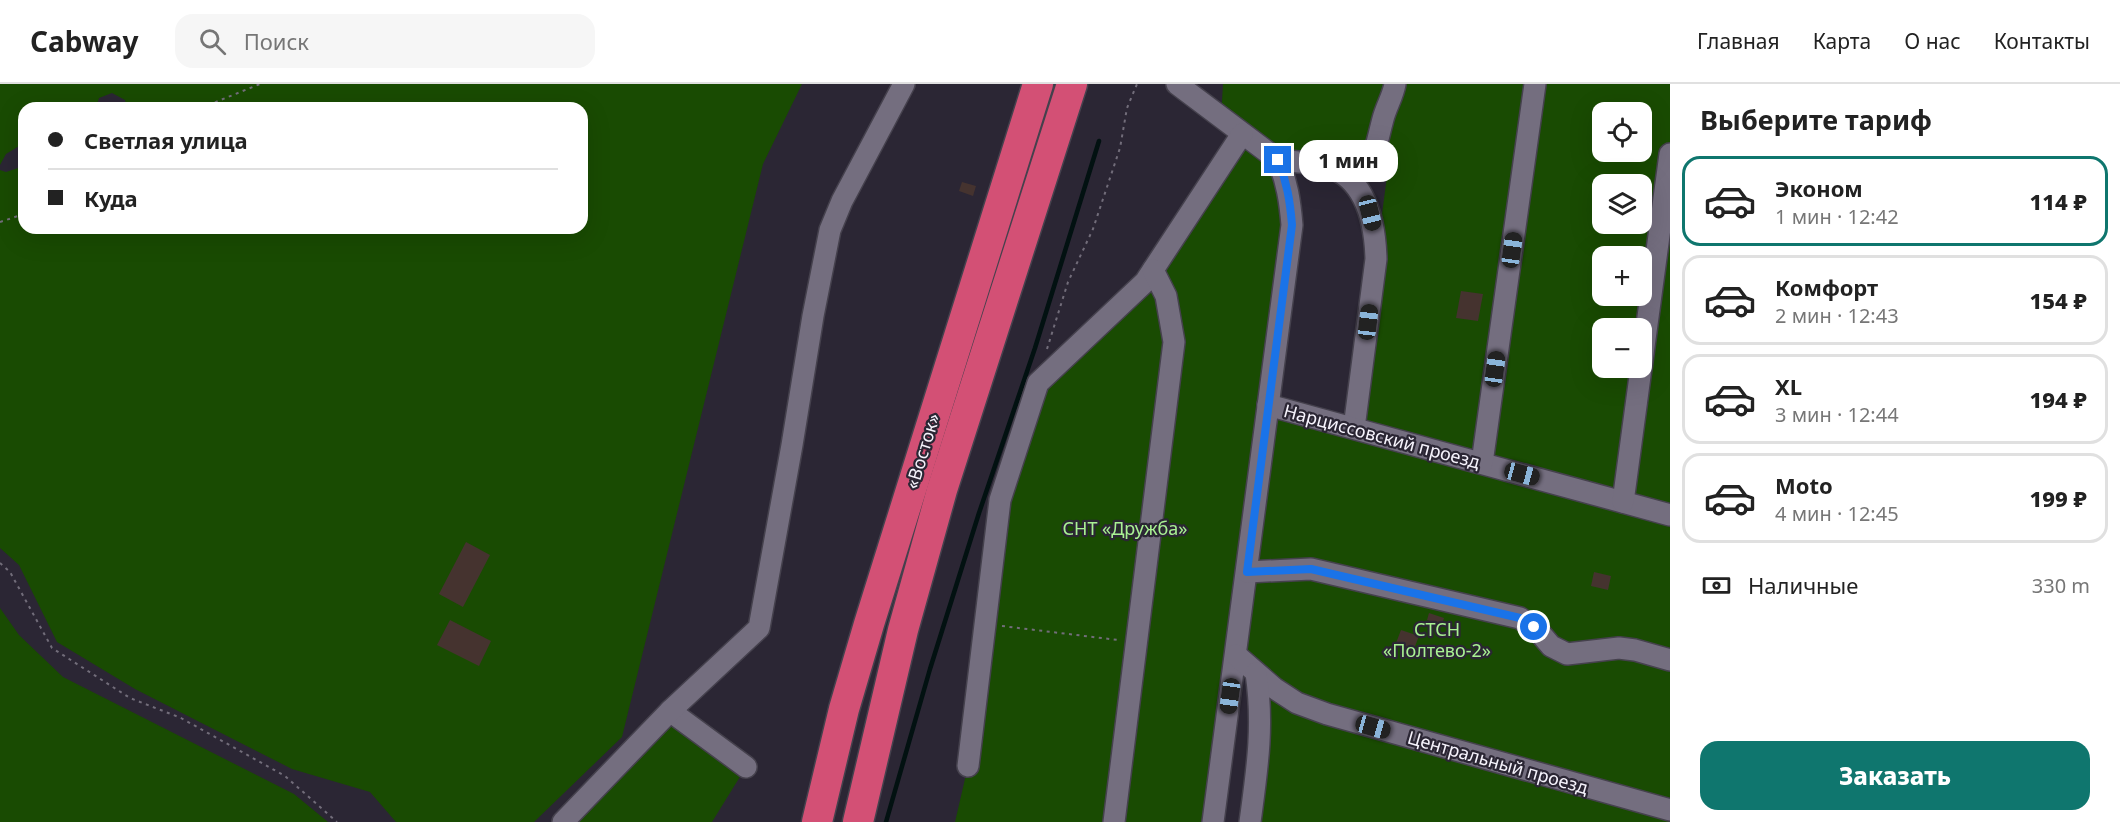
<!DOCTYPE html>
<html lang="ru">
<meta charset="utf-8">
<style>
body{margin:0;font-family:"Noto Sans",sans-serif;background:#f6f6f6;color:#222;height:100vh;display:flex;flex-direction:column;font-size:22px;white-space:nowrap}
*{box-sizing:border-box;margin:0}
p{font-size:20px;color:#767676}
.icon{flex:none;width:33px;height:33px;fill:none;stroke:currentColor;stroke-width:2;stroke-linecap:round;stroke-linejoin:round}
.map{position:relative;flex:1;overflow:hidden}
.sheet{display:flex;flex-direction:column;background:#fff;width:450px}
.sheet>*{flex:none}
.guide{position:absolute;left:18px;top:18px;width:570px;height:132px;border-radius:18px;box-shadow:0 6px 24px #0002;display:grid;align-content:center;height:132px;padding:0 30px;background:#fff}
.controls{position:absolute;left:1592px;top:18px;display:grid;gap:12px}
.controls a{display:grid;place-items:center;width:60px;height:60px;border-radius:12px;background:#fff;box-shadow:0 6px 24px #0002;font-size:30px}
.end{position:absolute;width:27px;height:27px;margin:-14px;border:8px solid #1a73e8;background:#fff;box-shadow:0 0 0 3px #fff}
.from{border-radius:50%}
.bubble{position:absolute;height:42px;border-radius:18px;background:#fff;box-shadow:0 6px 24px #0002;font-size:20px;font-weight:800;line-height:42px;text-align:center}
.car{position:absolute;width:18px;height:36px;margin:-18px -9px;border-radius:8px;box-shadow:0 0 4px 2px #0007;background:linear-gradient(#222 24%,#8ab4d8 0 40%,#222 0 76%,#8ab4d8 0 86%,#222 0)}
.guide b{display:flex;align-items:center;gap:21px;height:57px;font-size:22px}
.guide b+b{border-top:2px solid #e0e0e0}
.guide i{width:15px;height:15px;background:#222}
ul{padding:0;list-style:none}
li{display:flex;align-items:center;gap:18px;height:90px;margin:0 12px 9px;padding:0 18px;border:3px solid #e0e0e0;border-radius:18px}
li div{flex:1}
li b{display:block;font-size:22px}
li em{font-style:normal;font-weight:800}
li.on{border-color:#0f766e}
li>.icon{width:54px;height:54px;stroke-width:1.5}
h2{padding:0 30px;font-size:27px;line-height:72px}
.pay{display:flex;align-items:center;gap:15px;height:66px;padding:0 30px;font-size:22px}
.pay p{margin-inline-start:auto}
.action{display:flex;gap:12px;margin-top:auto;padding:12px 30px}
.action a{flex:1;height:69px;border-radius:18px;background:#0f766e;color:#fff;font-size:24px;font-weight:800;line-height:69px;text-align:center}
header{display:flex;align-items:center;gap:36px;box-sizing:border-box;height:84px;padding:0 30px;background:#fff;border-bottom:2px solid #e0e0e0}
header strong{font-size:28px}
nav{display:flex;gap:33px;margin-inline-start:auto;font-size:21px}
.search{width:420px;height:54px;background:#f6f6f6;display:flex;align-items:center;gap:15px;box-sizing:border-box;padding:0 21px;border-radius:18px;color:#767676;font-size:22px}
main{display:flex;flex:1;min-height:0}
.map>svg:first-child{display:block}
.green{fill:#194b02;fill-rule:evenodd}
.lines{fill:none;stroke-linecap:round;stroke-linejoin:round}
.stream{stroke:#021111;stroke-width:4.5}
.building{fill:#45332f}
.minor-casing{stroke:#45414d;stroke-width:24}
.highway-casing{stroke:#45414d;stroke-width:33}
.path{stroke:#726d7a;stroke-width:2;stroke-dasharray:3 4.5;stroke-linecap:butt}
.minor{stroke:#746e7f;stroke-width:21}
.highway{stroke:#d35075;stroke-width:30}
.route{stroke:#1a73e8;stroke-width:8}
.labels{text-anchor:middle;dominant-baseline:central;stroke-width:4.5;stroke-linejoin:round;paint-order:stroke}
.street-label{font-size:18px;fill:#f6f3fc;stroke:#2b2634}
.park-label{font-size:18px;fill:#a9f293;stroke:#2b2634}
</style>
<header>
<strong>Cabway</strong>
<div class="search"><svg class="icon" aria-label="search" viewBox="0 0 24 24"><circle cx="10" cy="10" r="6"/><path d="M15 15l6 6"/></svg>Поиск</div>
<nav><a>Главная</a><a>Карта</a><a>О нас</a><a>Контакты</a></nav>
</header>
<main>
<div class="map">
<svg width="1670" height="738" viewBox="0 0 1670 738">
<rect width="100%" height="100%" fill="#2b2634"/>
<g class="green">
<path d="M0,0h802l-39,80 -141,573 -88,85h-138l-26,-30 -78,-23 -157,-80 -78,-47 -38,-77 -19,-17v-378l6,2 18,-6v62h558v-120h-455l-2,-8 -13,-7 -13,5 -3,10h-72v35l-18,11 -6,11z"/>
<path d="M1223,0h447v738h-420l10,-123 -24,-44 -23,167h-258l13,-56 32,-266 38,-117 107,-101 97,-148 -21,-16zM1602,28h39v40h-39zM1278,76l109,16 -33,252 -86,-23 18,-226zM1602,100h39v40h-39zM1602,172h39v40h-39zM1602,244h39v40h-39z"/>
<path d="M0,524l19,27 44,42 231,117 34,28h-328z"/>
<path d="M670,627l76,56 -34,55h-152z"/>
</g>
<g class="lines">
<path class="stream" d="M886,738l44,-153 49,-156 56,-165 64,-207"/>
</g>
<g class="building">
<path d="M962,98l14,4 -3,10 -14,-5z"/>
<path d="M1461,207l22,3 -5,27 -22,-3z"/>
<path d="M466,458l24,13 -27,52 -24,-13z"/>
<path d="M1594,488l17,4 -3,14 -17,-4z"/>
<path d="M1429,529l15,5 -2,7 -15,-5z"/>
<path d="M450,536l41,21 -12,25 -42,-21z"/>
<path d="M1401,546l18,6 -5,13 -18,-6z"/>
</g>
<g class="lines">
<defs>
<g id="minor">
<path d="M1177,0l101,76c9,22 12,41 14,65l-79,597"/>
<path d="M1278,76c16,2 36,2 51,7 38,13 46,57 47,92l-22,169"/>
<path d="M1330,83c48,-4 41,-3 53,-48 3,-12 10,-23 12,-35"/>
<path d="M1268,321l402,110"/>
<path d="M1482,379l53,-379"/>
<path d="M1623,418l47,-348"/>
<path d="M1247,488l64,-3 209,49 20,15 11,13 16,8 52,-6 16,2 35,10"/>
<path d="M1236,571l38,33 23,15 30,11 343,96"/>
<path d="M670,627l76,56"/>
<path d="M968,682l32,-266 38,-117 107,-101 97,-148"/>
<path d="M563,738l107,-111 89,-83 33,-183 21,-129 17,-86 12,-29 62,-117"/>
<path d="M1114,738l60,-480 -8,-46 -13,-26"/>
<path d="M1250,738c7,-52 14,-96 6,-149"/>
</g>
<g id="highway">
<path d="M817,738l27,-113 25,-85 169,-540"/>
<path d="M858,738l45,-192 39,-140 130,-406"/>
</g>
</defs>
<use href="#minor" class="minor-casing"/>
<use href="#highway" class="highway-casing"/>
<g class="path">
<path d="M201,24l59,-24"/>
<path d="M0,138l24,-8"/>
<path d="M1047,265l21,-67 25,-53 27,-81 7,-40 10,-24"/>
<path d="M0,479l10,9 42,76 78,50 51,20 104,58 52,46"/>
<path d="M1002,542l116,14"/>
</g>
<use href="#minor" class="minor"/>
<use href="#highway" class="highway"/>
</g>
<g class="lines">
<path class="route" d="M1278,76c9,22 12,41 14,65l-45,347 64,-3 209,49 14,9"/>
</g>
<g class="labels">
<g class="street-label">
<text transform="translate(1382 352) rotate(15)">Нарциссовский проезд</text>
<text transform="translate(922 367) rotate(-73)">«Восток»</text>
<text transform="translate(1498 678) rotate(16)">Центральный проезд</text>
</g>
<g class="park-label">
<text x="1125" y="444">СНТ «Дружба»</text>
<text x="1437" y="545">СТСН<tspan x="1437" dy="21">«Полтево-2»</tspan></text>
</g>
</g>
</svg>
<div class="controls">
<a><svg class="icon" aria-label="locate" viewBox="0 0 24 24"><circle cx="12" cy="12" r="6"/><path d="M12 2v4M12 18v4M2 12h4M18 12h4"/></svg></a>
<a><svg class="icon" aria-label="layers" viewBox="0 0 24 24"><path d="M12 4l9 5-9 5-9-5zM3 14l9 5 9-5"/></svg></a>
<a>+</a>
<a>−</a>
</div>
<i class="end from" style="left:1534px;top:543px"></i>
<i class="end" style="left:1278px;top:76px"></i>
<div class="bubble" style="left:1299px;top:56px;width:99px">1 мин</div>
<i class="car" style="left:1370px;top:129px;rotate:166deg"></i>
<i class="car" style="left:1512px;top:166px;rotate:8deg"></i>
<i class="car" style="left:1368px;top:238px;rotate:7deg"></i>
<i class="car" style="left:1495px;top:285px;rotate:8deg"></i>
<i class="car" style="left:1522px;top:390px;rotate:105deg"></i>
<i class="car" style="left:1230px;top:612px;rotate:188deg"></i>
<i class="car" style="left:1373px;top:643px;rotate:106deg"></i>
<div class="guide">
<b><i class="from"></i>Светлая улица</b>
<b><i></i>Куда</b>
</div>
</div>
<section class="sheet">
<h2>Выберите тариф</h2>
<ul>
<li class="on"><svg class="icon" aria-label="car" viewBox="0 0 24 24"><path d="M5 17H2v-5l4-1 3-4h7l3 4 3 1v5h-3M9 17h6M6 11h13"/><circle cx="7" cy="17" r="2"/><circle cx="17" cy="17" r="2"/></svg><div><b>Эконом</b><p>1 мин · 12:42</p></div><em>114 ₽</em></li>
<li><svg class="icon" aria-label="car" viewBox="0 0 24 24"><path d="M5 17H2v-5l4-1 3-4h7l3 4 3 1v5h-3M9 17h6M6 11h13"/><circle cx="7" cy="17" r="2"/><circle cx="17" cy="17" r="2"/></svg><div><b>Комфорт</b><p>2 мин · 12:43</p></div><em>154 ₽</em></li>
<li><svg class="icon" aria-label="car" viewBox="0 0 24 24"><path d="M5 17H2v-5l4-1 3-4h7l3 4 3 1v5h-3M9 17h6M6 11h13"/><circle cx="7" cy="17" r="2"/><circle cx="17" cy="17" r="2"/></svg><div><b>XL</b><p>3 мин · 12:44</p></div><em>194 ₽</em></li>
<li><svg class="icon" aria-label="car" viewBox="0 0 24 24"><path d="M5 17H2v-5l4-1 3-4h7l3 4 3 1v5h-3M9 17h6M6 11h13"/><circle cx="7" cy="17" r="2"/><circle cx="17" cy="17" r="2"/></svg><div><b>Moto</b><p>4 мин · 12:45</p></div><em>199 ₽</em></li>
</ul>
<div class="pay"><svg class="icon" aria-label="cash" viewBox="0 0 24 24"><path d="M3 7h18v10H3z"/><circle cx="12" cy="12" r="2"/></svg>Наличные<p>330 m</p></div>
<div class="action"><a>Заказать</a></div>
</section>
</main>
